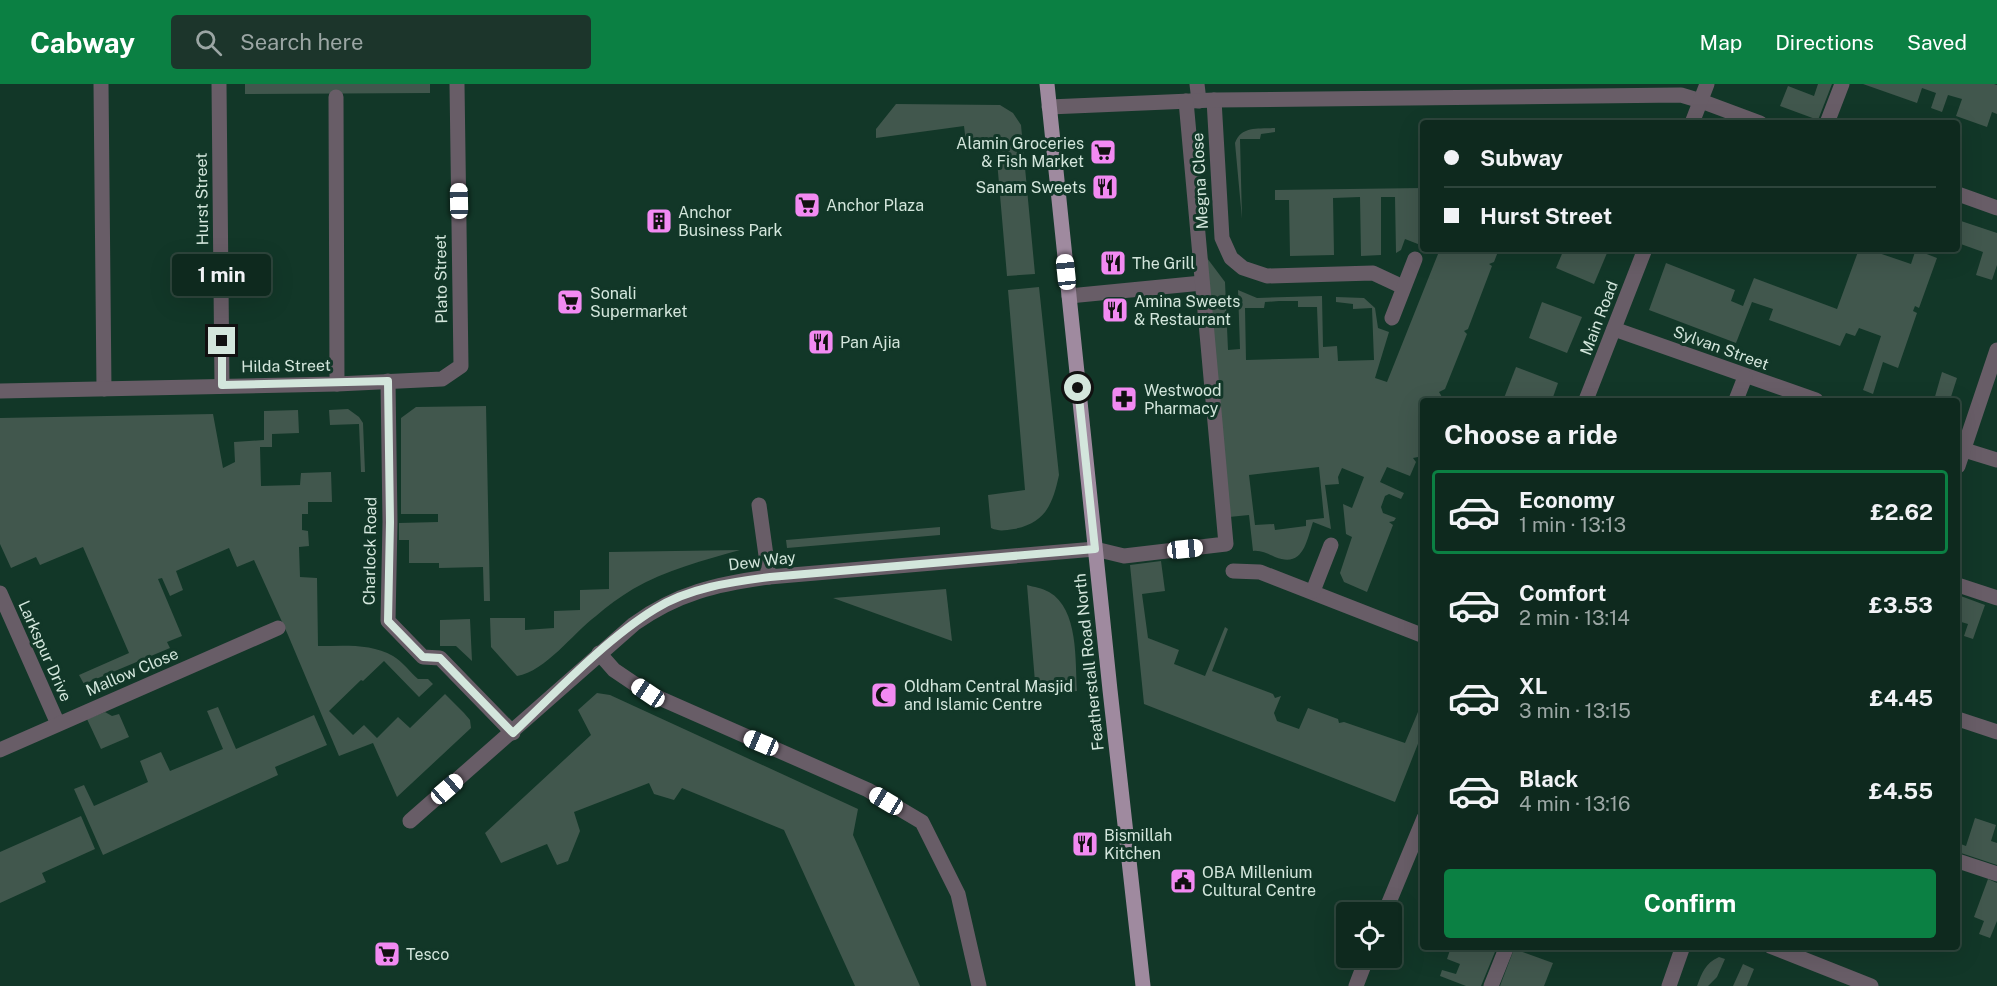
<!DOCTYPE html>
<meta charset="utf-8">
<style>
body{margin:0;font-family:"Public Sans",sans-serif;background:#1c352b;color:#f1f3f6;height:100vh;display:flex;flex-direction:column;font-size:22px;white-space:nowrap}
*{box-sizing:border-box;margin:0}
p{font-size:20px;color:#9ba6a4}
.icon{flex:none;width:33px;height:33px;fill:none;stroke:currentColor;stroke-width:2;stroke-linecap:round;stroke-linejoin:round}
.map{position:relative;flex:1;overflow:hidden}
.panel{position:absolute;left:1420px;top:314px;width:540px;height:552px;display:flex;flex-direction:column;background:#0e291e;border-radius:6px;box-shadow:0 6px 24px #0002,0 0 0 2px #2e453c}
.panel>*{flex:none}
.hud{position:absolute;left:1420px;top:36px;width:540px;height:132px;border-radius:6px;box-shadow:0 6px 24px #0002,0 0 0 2px #2e453c;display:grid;align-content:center;height:132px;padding:0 24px;background:#0e291e}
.fabs{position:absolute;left:1336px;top:818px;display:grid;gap:12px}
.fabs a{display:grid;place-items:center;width:66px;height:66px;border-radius:6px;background:#0e291e;box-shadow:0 6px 24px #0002,0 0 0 2px #2e453c;font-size:30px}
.end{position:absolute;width:27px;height:27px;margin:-14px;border:8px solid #d3e6dc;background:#111;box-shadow:0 0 0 3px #111}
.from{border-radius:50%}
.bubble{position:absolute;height:42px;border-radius:6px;background:#0e291e;box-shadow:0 6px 24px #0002,0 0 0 2px #2e453c;font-size:20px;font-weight:700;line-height:42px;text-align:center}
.car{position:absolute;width:18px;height:36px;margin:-18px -9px;border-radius:8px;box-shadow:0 0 4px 2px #0007;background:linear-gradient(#fff 24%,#345 0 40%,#fff 0 76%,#345 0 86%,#fff 0)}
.hud b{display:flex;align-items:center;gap:21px;height:57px;font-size:22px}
.hud b+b{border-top:2px solid #2e453c}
.hud i{width:15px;height:15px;background:#f1f3f6}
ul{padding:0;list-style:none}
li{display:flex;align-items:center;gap:18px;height:84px;margin:0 12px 9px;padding:0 12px;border:3px solid transparent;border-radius:6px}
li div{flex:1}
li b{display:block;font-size:22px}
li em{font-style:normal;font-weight:700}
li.selected{border-color:#0b8043}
li>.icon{width:54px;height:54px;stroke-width:1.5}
h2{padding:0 24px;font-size:27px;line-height:72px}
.action{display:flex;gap:12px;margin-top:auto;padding:12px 24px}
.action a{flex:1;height:69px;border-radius:6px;background:#0b8043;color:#fff;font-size:24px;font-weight:700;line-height:69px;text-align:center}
header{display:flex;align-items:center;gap:36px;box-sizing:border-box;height:84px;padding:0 30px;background:#0b8043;color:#fff}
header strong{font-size:28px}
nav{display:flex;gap:33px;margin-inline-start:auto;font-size:21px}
.search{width:420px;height:54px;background:#1c352b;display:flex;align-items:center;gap:15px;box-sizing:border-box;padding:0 21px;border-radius:6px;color:#9ba6a4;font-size:22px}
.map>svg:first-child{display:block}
.green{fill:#41574d;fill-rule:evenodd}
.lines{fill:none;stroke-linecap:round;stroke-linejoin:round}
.minor{stroke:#685d67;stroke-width:15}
.major{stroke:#9f8a9f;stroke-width:15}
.route{stroke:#d3e6dc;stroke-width:8}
.labels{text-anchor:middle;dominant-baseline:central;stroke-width:6;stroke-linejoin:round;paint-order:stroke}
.poi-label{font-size:16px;fill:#d3e6dc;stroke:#123728;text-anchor:start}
.street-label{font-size:16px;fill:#d3e6dc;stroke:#123728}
</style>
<header>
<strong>Cabway</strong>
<div class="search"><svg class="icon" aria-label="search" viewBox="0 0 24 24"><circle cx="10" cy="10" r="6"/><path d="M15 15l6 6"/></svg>Search here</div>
<nav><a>Map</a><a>Directions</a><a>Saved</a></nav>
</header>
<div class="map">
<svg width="1997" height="902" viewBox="0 0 1997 902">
<rect width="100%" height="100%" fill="#123728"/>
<g class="green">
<path d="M245,0h185v9l-185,1z"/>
<path d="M1818,0h14l-14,36 -38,-14 8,-20 26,10z"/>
<path d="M1863,0h131l3,1v29l-5,-2 -5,15 -31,-11 6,-17 -14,-4 -6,17 -11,-4 5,-15 -14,-5 -5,15z"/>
<path d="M896,20l104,1 13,8 8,12 14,149 -28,2 -11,-127 -29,2 -3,-25 -88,12v-9z"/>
<path d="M1275,44v4l-14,2 -1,5h-20l2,80 -7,-76c6,-18 25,-14 40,-15z"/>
<path d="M1423,104v58l-18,-7 -4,11 -5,3 -1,-56h-14v58l-20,1 -1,-59 -27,1 1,57 -44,1 -1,-56h-14v-10z"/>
<path d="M1958,136l39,13v32l-5,15 -16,-5 7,-23 -25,-9z"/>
<path d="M1440,165h59l-5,13 -5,2 3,2 -24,63 -4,2 3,3 -22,55 -6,3 3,5 -2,3h-16l-1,45 -5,12 -5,1 3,4 -6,14 -23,-9 -7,15 24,11 -3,6 -12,-5 -4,2 -4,11 2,6 13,5 -2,3 -5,1 4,3 -26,67 -23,-10 -4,-9 12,-36 -6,-3 -3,-30 9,4 12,-31 -22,-9 -4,9 1,7 -14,1 6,44 -18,-7c-7,21 -10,46 -38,35 -7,-3 -14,-7 -22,-6l-4,-36 -20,2 -25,-263 21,28 3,68 12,-1 -2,-59 19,8 65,-2 1,51 14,-1 1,15 36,-1 -2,-52 -19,1v-5l-17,-2v-5l28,1 11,10 3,20 11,4 -14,46 12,4zM1279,217h19v6h19l2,51 -73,2 -1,-52h19l1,-6zM1319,383l5,51 -18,2v6l-31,4 -1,-6 -19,1 -6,-50z"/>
<path d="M1564,165h32l11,4 -13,31 -38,-16z"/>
<path d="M1859,165h8l44,15 5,-15h10l-2,4 13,5 -18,50 -4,-2 -2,5 4,2 -19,55 -15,-6 -10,32 -10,-4 18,-54 -22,-8 -4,8 -9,-3 -6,13 -71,-26 4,-11 -21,-7 -16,41 -87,-33 17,-47 69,27 -4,11 12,5 11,-28 83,31z"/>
<path d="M1039,203l20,188c-6,28 -13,48 -45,54 -9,1 -14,3 -23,-1l-3,-33 37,-5 -17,-200z"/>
<path d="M1542,218l40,15 -15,36 -38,-15z"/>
<path d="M1516,283l42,16 -6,17h-42l-6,-2z"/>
<path d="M1942,288l15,6 -7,22h-24l1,-2 7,2z"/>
<path d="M486,322l4,195h-6l-1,-34 -44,1v-5h-30v-23h-10v-17l39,-1v-8h-37v-96l15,-11z"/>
<path d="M348,325l11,8 4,6 2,49h-4l-2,-48 -29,1 -1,-15z"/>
<path d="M298,326l1,23 -27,1v13h-12l1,39 39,-1 1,-12 30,-1 1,30h-24v12h-6v16l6,1 1,15 -10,1 1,30 17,1 1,68c25,0 53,-3 75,10 9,5 17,16 25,23h10l5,5 -14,13 -35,-36 -21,20 -2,-1 -32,31 24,24 11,-10 13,13 21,-21 12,11 35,-34 19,19 6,7 1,8 -74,69 -24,-54 -34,13 -51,-121 -34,-75 -17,7 -8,-19 -53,23 7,19 -13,6 -8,-18 -4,1 24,57 -15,6 3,6 -86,36 -5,-9 50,-22 -46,-106 -43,18 -4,-8 -25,11 -11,-24v-126l213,-4 10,54 12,-6 -1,-20 30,-2v-29z"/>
<path d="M940,443v8l-153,13 -1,-8z"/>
<path d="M740,466c-36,10 -74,20 -107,39 -13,8 -26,17 -37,27 -24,18 -50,55 -79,60l-26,-29 -1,-29h35v12l29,-2v-17l26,-1v-20l29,-1v-37z"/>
<path d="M1161,477l4,30 -23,3 6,44 31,12 -5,14 31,12 20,-49 3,2 -16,42 61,23 2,4 6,-2 -7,17 3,8 22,8 9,-21 30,11 1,4 5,-1 61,21 18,-43v31l-28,71 -251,-98 -14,-139z"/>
<path d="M1027,501c7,2 15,3 22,7 30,17 26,69 28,99l-41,3z"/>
<path d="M946,505l6,52 -119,-43z"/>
<path d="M1958,511l27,10 -12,34 -9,-3 4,-12 -10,-3z"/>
<path d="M470,535l2,42 -16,-15h-16v-26z"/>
<path d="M597,609l13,2 248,114 -5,26 67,151h-65l-71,-156 -102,-42 -8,12 -20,-6 -5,-11 -75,29 6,19 -12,30 -11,4 -10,-21 -46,19 -16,-30 106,-98 -13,-25z"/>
<path d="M218,623l18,42 78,-34 13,30 -52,22 3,8 -175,80 -29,-66 10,-4 10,21 54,-24 -8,-21 21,-9 9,19 53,-22 -16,-38z"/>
<path d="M105,628l7,4 7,-2 10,23 -28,12 -14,-30z"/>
<path d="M81,732l14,33 -53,24 4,9 -46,21v-51z"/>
<path d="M1975,734l21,7 -5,16 6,2v22l-39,-13v-9l8,3z"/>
<path d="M1988,795l9,4v38l-7,17 -11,-4 5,-13 -10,-4z"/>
<path d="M1451,863h46l-16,39h-15l-26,-10 2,-6 14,4 4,-10 -13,-5z"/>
<path d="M1514,865l39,14 -9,23h-44z"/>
<path d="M1719,873l6,2 -8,18 -9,9h-11c5,-13 8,-23 22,-29z"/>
<path d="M1743,880l11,5 -7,17h-14z"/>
</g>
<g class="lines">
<g class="minor">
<path d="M101,0l3,305"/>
<path d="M219,0l3,301"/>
<path d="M1197,0l2,17"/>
<path d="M336,13l1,287"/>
<path d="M1214,16l8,138 9,20 12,10 24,8 106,-3 30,14"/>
<path d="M1049,23l165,-7 467,-5 20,6 59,22"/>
<path d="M1692,39l15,-39"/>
<path d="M1827,39l15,-39"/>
<path d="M1958,110l39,14"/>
<path d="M1069,212l133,-13"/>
<path d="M1392,234l23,-59"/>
<path d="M1614,245l202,71"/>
<path d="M388,297l2,141 -2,99 35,36 17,1 73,75"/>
<path d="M0,307l337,-7 105,-5 19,-13 -4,-282"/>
<path d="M1586,316l59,-151"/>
<path d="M1736,316l9,-23"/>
<path d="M1958,364l39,12"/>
<path d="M1958,382l39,-116"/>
<path d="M759,421l10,72"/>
<path d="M1233,487l27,1 164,64"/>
<path d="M1958,501l39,13"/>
<path d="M1313,507l18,-46"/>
<path d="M0,509l58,131"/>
<path d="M599,569l15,17 34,23 220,97 54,32 36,72 21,92"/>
<path d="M1958,635l39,13"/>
<path d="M0,666l278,-122"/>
<path d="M410,737l224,-197c43,-31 83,-40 135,-47l326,-28 29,7 102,-12 -40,-443"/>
<path d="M1958,777l39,13"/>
<path d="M1385,828l39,-94"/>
<path d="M1770,862l101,40"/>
<path d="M1356,902l11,-29"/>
<path d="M1491,902l16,-40"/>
<path d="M1669,902l14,-40"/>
</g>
<path class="major" d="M1047,0l63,606 33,296"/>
</g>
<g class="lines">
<path class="route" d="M222,257v44l166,-4 2,141 -2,99 35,36 17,1 73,75c42,-40 93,-94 142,-124 33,-21 76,-27 115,-32l325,-28 -17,-161"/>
</g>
<defs>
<symbol id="supermarket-square" viewBox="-11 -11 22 22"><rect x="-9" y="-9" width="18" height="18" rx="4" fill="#f28af2" stroke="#123728"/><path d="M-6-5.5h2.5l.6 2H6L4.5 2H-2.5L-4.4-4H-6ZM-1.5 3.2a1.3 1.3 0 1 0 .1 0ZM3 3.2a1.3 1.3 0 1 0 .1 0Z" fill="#111"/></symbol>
<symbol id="restaurant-square" viewBox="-11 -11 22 22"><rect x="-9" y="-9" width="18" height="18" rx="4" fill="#f28af2" stroke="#123728"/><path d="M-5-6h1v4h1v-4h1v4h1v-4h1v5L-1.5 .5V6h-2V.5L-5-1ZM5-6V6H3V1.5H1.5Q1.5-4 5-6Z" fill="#111"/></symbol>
<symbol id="building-square" viewBox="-11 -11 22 22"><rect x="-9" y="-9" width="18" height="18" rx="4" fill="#f28af2" stroke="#123728"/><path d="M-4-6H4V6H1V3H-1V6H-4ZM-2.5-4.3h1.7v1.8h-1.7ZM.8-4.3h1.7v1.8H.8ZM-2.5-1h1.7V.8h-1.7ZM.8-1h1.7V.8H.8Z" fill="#111"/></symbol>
<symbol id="pharmacy-square" viewBox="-11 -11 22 22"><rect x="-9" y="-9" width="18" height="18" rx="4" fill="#f28af2" stroke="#123728"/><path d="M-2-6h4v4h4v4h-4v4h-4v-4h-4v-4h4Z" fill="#111"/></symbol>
<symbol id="mosque-square" viewBox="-11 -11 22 22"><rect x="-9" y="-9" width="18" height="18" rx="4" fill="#f28af2" stroke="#123728"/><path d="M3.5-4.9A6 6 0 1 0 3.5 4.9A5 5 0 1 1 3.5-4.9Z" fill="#111"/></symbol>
<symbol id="civic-square" viewBox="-11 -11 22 22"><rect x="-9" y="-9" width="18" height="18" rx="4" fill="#f28af2" stroke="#123728"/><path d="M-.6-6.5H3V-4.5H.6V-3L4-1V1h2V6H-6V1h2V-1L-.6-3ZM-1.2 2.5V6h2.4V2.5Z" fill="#111"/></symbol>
</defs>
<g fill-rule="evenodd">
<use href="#supermarket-square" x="1088" y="53" width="30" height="30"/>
<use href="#restaurant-square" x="1090" y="88" width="30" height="30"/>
<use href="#supermarket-square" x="792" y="106" width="30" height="30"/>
<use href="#building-square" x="644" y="122" width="30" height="30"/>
<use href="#restaurant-square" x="1098" y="164" width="30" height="30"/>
<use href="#supermarket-square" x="555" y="203" width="30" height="30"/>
<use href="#restaurant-square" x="1100" y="211" width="30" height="30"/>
<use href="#restaurant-square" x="806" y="243" width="30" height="30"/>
<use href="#pharmacy-square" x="1109" y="300" width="30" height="30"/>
<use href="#mosque-square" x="869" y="596" width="30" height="30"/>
<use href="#restaurant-square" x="1070" y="745" width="30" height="30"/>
<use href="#civic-square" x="1168" y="782" width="30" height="30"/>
<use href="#supermarket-square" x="372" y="855" width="30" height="30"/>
</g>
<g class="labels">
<g class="poi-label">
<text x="1084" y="59" text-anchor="end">Alamin Groceries<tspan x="1084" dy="18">&amp; Fish Market</tspan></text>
<text x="1086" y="103" text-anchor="end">Sanam Sweets</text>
<text x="826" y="121">Anchor Plaza</text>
<text x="678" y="128">Anchor<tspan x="678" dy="18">Business Park</tspan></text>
<text x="1132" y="179">The Grill</text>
<text x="590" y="209">Sonali<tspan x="590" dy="18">Supermarket</tspan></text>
<text x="1134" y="217">Amina Sweets<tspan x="1134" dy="18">&amp; Restaurant</tspan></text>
<text x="840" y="258">Pan Ajia</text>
<text x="1144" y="306">Westwood<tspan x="1144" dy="18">Pharmacy</tspan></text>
<text x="904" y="602">Oldham Central Masjid<tspan x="904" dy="18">and Islamic Centre</tspan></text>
<text x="1104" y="751">Bismillah<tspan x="1104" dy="18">Kitchen</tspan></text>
<text x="1202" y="788">OBA Millenium<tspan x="1202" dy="18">Cultural Centre</tspan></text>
<text x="406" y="870">Tesco</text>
</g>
<g class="street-label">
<text transform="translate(1200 97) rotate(-93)">Megna Close</text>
<text transform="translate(202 115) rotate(-91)">Hurst Street</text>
<text transform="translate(441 195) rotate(-91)">Plato Street</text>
<text transform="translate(1599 234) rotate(-69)">Main Road</text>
<text transform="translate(1721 264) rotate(20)">Sylvan Street</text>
<text transform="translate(286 282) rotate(-1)">Hilda Street</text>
<text transform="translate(370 467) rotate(-89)">Charlock Road</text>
<text transform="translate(762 477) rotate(-7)">Dew Way</text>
<text transform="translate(45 567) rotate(66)">Larkspur Drive</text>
<text transform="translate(1089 578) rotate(-96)">Featherstall Road North</text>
<text transform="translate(132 588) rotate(-23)">Mallow Close</text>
</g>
</g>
</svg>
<div class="fabs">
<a><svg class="icon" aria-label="locate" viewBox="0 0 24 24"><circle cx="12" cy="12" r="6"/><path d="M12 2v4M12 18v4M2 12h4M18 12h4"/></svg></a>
</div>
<i class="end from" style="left:1078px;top:304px"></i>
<i class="end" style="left:222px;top:257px"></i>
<div class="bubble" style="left:172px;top:170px;width:99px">1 min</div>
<i class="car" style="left:459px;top:117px;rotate:359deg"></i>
<i class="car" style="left:1066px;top:188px;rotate:354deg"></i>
<i class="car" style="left:1185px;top:465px;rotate:84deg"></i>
<i class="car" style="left:648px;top:609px;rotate:304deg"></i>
<i class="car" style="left:761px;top:659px;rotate:293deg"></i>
<i class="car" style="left:447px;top:705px;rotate:49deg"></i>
<i class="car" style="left:886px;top:717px;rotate:301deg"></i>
<div class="hud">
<b><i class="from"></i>Subway</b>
<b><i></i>Hurst Street</b>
</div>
<section class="panel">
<h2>Choose a ride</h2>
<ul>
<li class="selected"><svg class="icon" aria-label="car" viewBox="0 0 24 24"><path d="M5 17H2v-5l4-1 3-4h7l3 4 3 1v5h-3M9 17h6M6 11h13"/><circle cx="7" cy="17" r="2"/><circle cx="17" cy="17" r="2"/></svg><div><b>Economy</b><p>1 min · 13:13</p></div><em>£2.62</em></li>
<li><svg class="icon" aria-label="car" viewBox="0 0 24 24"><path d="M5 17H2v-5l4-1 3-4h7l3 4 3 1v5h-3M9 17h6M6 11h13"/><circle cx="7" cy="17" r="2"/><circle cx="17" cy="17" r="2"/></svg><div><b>Comfort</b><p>2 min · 13:14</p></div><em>£3.53</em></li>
<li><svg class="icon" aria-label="car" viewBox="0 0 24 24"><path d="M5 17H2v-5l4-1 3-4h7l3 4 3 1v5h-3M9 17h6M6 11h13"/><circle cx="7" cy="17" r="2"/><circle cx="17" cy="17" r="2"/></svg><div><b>XL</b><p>3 min · 13:15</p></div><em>£4.45</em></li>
<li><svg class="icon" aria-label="car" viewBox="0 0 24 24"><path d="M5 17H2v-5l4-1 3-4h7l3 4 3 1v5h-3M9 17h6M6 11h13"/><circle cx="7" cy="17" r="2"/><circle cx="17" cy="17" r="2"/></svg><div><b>Black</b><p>4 min · 13:16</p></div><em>£4.55</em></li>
</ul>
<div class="action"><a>Confirm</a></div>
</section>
</div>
